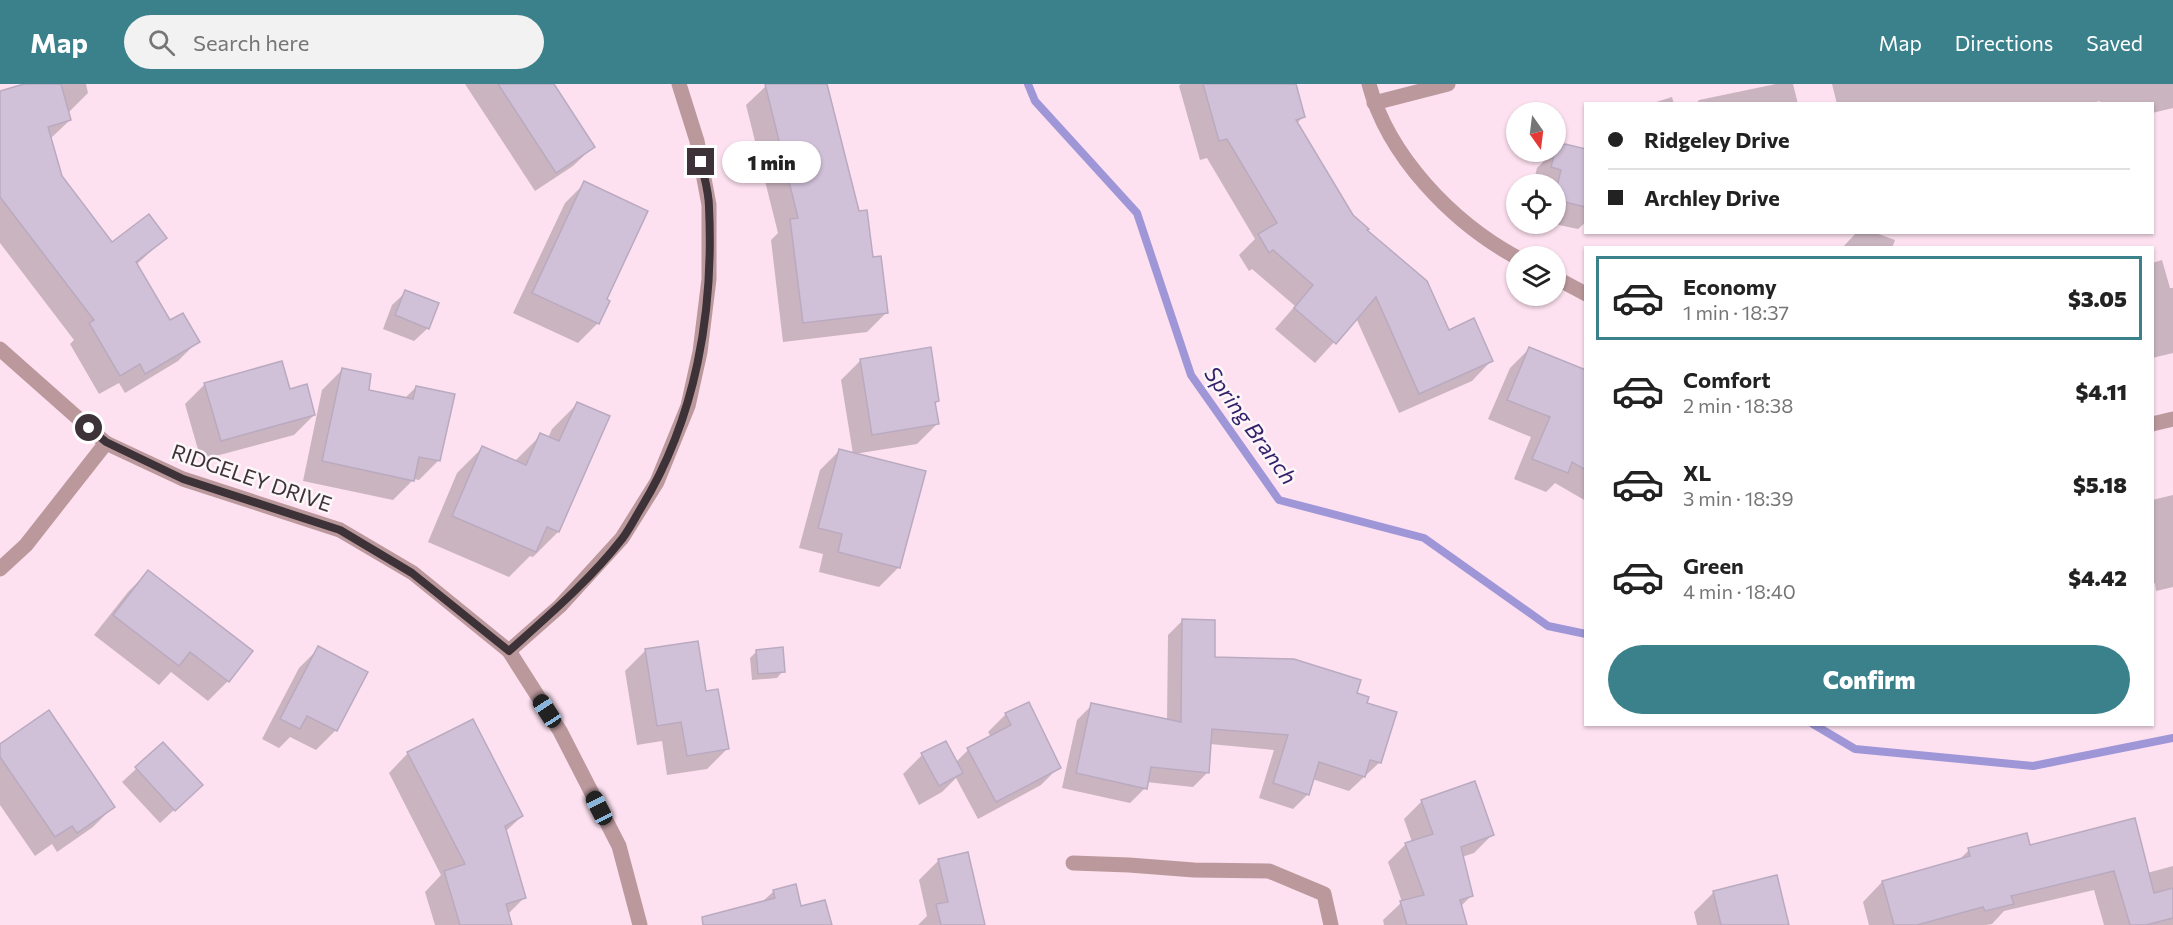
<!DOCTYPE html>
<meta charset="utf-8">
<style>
body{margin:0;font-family:Commissioner,sans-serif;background:#f2f2f2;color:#222;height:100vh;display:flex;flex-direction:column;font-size:22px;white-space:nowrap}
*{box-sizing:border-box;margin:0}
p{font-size:20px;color:#767676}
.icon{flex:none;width:33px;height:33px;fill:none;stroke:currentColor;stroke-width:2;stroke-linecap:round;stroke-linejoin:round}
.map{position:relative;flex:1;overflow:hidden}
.drawer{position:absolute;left:1584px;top:162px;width:570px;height:480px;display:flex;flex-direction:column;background:#fff;border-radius:0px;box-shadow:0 2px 4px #0004}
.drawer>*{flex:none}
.banner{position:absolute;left:1584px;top:18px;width:570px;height:132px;border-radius:0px;box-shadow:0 2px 4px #0004;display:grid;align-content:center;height:132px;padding:0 24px;background:#fff}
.needle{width:39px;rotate:166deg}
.buttons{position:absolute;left:1506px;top:18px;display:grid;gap:12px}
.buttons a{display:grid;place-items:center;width:60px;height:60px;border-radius:50%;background:#fff;box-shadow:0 2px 4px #0004;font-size:30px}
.end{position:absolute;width:27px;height:27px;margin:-14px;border:8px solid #3c3237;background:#fff;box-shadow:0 0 0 3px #fff}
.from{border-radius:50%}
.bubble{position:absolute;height:42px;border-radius:21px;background:#fff;box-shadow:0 2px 4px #0004;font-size:20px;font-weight:800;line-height:42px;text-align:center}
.car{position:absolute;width:18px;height:36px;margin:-18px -9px;border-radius:8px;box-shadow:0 0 4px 2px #0007;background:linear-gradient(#222 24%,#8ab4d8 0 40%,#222 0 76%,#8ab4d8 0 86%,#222 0)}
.banner b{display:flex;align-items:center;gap:21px;height:57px;font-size:22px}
.banner b+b{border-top:2px solid #e0e0e0}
.banner i{width:15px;height:15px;background:#222}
ul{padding:10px 0 0;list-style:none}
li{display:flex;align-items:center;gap:18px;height:84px;margin:0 12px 9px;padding:0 12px;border:3px solid transparent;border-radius:0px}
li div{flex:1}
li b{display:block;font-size:22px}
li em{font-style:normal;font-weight:800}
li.current{border-color:#3a818b}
li>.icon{width:54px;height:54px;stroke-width:1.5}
.cta{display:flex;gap:12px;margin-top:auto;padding:12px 24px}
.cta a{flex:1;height:69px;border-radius:36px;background:#3a818b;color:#fff;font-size:24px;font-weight:800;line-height:69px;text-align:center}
header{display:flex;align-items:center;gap:36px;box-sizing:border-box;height:84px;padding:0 30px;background:#3a818b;color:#fff}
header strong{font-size:28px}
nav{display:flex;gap:33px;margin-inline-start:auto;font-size:21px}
.search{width:420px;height:54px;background:#f2f2f2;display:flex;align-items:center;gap:15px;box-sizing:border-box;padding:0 21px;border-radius:33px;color:#767676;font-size:22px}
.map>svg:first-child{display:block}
.shadow{fill:#0003}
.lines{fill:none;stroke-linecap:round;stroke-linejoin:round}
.stream{stroke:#9f96d7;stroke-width:8}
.building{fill:#d1c1d8;stroke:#baaac0;stroke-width:1.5}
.minor{stroke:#bb989c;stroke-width:15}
.route{stroke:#3c3237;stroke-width:8}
.labels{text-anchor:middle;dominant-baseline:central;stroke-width:5;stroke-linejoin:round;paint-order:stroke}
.street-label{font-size:21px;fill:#3c3237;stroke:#fcf6f9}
.water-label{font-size:22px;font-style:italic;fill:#34206b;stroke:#fcf6f9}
</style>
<header>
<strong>Map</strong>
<div class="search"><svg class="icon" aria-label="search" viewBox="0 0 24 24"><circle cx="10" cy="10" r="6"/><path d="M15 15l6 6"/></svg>Search here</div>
<nav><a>Map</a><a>Directions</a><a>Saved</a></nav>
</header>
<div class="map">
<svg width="2173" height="841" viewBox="0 0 2173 841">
<rect width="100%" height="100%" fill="#fde1f0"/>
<g class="shadow">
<path d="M29,0h57l2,9 -20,20 2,7 -20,19 11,38 51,67 53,-6 -29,27 34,58 28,18 -20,20 -53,32 -6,-10 -20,11 -29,-50 4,-4 -74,-97v-151z"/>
<path d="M465,0h87l41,63 -20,19 -38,25z"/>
<path d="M772,0h53l62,228 -20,20 -84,10 -12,-102 7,-7 -32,-128 20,-19z"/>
<path d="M1181,0h113l9,33 -7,7 56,92 96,116 43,29 -19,20 -73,32 -43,-95 -41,45 -40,-34 20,-23 -43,-37 -3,2 -10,-16 16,-16 -48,-81 -7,2 -21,-74z"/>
<path d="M1776,0h17l5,20h-102l3,-4z"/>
<path d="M1832,0h341v24l-21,5v-9h-52v-3l-12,3h-251z"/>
<path d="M1672,13l2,7h-24z"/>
<path d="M1586,66v72l-8,7 -24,-5h2v-40h-23l4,-16 16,-16z"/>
<path d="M585,99l20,117 -7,23 -20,20 -65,-30 52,-110z"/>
<path d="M1857,148h16l22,8 -3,8h-50z"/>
<path d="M2162,176l8,28h3v65l-21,5v-95z"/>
<path d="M406,208l22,36 -14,13 -31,-12 9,-24z"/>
<path d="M1530,264l56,23v130l-31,-18 -9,9 -32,-13 17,-42 -43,-18 22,-51z"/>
<path d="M861,276l77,41 -4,4 3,19 -20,20 -63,10 70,18 -26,96 -19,19 -60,-15 4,-18 -24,-6 21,-78 20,-20 13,4 -12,-74z"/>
<path d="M342,286l25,21 37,8 12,-12 23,73 -20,20 -5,-1 -21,21 -90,-19 19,-91z"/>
<path d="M205,300l84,7 25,24 -20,20 -93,25 -16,-56z"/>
<path d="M577,320l-19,128 -25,25 -3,-1 -21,21 -81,-35 29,-69 26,-26 32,14 26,-26 7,3 4,-9z"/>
<path d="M2173,411v92l-17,4 -1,-8 -3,1v-84z"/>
<path d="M148,488l80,109 -20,20 -37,-29 -12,13 -65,-50 34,-43z"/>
<path d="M1183,536l31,38 141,36 10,10 15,58 -31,29 -37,-12 -4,15 -15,15 -34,-11 15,-48 -64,-6 -2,28 -15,15 -47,-5 -1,6 -15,15 -68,-15 15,-68 15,-15 75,16 1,-86z"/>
<path d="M319,564l17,82 -20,20 -26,-13 -11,11 -17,-9 37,-71z"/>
<path d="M645,567l59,42 23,56 -20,20 -40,6 -5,-34 -25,4 -12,-74z"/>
<path d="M757,567l26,20 -6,7 -25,2 -2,-22z"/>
<path d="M1006,630l53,53 -18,18 -63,34 -22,-41 -14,14 -23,13 -16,-31 19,-19 34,7 12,-12 23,-13 -3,-5z"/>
<path d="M163,660l24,54 -27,25 -38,-41z"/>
<path d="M0,661l113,62 -20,20 -36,25 -5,-8 -17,12 -35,-51z"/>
<path d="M408,669l114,63 -17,16 19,66 -16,16 3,11h-76l-10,-33 16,-17 -52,-102z"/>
<path d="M1422,717l70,34 -18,18 -12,4 10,38 -12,12 5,18h-81l-1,-5 19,-18 -14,-40 18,-18 6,-2 -8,-23z"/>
<path d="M2029,762l118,27 26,-7v59h-69l-10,-35 -90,21 -12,13 -6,1h-117l-6,-23 19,-20 76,-21 11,-11z"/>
<path d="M939,776l41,65h-62l9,-9 -8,-36z"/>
<path d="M774,807l26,17 30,17h-108l39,-22z"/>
<path d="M1714,808l73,33h-90l-3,-13z"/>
</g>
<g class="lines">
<g class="stream">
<path d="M1028,0l7,17 102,112 54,162 88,125 145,38 124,88 38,8"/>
<path d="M1813,640l42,25 178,17 140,-28"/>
</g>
</g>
<g class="building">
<path d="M24,0h37l10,36 -23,7 14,49 50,66 37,-28 18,24 -31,24 34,58 13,-7 17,29 -55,32 -5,-10 -20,12 -31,-53 5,-3 -94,-123v-106z"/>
<path d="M498,0h56l41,63 -39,26z"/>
<path d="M765,0h62l32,127 8,-1 6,47 8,-1 7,57 -85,10 -13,-104 8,-1z"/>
<path d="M1203,0h93l9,33 -9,3 57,95 16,14 -2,1 60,51 22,49 25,-12 19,43 -74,33 -43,-97 -40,47 -42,-36 19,-23 -40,-35 -4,3 -11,-19 19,-11 -50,-84 -8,2z"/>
<path d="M1565,60l21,5v58l-30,-7v-10l5,-20 -10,-3 5,-20z"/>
<path d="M584,97l64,30 -41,88 3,2 -11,23 -67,-31z"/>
<path d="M405,206l34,13 -10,26 -34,-14z"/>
<path d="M931,263l8,54 -4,1 4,22 -67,11 -12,-76z"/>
<path d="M1529,263l57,23v100l-14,-8 -4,11 -36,-14 18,-42 -43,-17z"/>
<path d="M282,277l8,28 17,-5 8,31 -94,26 -17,-58z"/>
<path d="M342,284l29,6 -2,16 44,9 3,-13 39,8 -15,67 -21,-4 -5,24 -92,-20z"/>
<path d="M577,318l33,14 -51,116 -12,-5 -11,25 -84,-36 30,-70 44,19 14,-32 19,8z"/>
<path d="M839,365l87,22 -26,97 -62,-16 4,-18 -24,-6z"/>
<path d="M148,486l105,81 -24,31 -39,-30 -11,14 -66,-51z"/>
<path d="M1182,535l33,1v37l79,2 67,21 -4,13 12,4 -2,6 30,9 -16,51 -11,-3 -5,17 -46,-15 -10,33 -36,-12 15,-48 -76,-6 -3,44 -58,-6 -4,22 -71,-16 15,-70 90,19z"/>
<path d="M698,557l8,50 12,-2 11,60 -42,7 -6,-34 -24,4 -12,-77z"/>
<path d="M318,562l50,26 -31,59 -30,-15 -7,13 -20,-10z"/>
<path d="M783,563l2,25 -27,2 -2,-24z"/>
<path d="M1029,618l32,66 -65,34 -29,-54 44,-23 -6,-12z"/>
<path d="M49,626l66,97 -38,26 -5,-7 -17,11 -55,-80v-13z"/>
<path d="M473,635l50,97 -18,10 21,72 -20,6 6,21h-52l-16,-54 21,-7 -58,-112z"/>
<path d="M946,657l17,32 -24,13 -18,-33z"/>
<path d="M163,658l40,43 -28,26 -40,-44z"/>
<path d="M1475,697l19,54 -33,12 12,49 -13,4 7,25h-60l-7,-24 24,-6 -19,-52 28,-9 -12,-34z"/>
<path d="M2135,734l19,75 19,-5v30l-27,7h-16l-16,-54 -103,25 3,8 -29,7 -2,-4 -66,18h-23l-12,-44 88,-25 -2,-8 59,-15 3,12z"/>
<path d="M968,768l17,73h-44l-5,-21 12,-2 -10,-43z"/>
<path d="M1777,791l12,50h-68l-8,-34z"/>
<path d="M796,800l5,22 24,-6 7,25h-129l-1,-8 73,-19 -2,-8z"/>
</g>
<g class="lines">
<g class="minor">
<path d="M1369,0c19,72 83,138 147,173"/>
<path d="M1374,19l74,-19"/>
<path d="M1556,194l30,16"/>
<path d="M0,265l106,94 77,36 157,51 73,43 96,78 51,80 59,115 21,79"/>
<path d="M2152,340l21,-5"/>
<path d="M0,485l26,-24 80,-102"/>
<path d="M509,567l51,-45 62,-68 35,-56 31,-76 12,-54 9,-73v-74l-12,-64 -18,-57"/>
<path d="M1073,779l56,2 65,5 75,1 55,23 7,31"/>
</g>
</g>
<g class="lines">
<path class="route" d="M89,344l17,14 77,37 157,51 72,43 97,78c39,-35 81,-71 113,-112 7,-9 13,-21 19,-31 55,-90 73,-196 68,-301 0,-15 -5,-30 -8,-45"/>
</g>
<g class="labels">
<g class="street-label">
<text transform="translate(252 393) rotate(19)">RIDGELEY DRIVE</text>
</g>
<g class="water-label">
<text transform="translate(1251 341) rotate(54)">Spring Branch</text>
</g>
</g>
</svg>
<div class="buttons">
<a><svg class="needle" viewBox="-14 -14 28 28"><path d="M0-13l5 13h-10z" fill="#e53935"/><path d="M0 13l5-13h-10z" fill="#767676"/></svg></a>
<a><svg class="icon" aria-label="locate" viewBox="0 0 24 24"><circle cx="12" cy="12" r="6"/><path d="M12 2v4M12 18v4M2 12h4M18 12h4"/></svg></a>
<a><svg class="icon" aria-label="layers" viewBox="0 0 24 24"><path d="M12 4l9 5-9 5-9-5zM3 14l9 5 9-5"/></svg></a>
</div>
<i class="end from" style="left:89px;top:344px"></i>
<i class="end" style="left:701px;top:78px"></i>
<div class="bubble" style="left:722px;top:57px;width:99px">1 min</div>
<i class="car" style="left:547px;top:627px;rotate:327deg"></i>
<i class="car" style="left:599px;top:724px;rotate:333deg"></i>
<div class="banner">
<b><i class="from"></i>Ridgeley Drive</b>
<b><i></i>Archley Drive</b>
</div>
<section class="drawer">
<ul>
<li class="current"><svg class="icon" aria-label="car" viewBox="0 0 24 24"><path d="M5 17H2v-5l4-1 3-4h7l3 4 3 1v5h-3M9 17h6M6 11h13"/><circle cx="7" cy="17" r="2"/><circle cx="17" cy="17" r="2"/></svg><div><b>Economy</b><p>1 min · 18:37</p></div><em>$3.05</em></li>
<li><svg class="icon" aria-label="car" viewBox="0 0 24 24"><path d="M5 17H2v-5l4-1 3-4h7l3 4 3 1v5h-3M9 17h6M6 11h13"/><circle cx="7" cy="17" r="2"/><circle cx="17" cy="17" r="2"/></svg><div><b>Comfort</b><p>2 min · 18:38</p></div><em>$4.11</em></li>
<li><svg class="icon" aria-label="car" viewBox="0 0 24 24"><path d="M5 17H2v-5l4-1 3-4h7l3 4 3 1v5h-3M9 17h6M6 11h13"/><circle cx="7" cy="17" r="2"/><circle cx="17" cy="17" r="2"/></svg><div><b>XL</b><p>3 min · 18:39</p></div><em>$5.18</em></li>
<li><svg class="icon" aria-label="car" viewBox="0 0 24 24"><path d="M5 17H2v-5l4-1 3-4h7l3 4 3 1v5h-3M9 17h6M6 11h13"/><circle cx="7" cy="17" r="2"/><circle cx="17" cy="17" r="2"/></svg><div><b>Green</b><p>4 min · 18:40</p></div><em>$4.42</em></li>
</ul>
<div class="cta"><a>Confirm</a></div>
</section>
</div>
